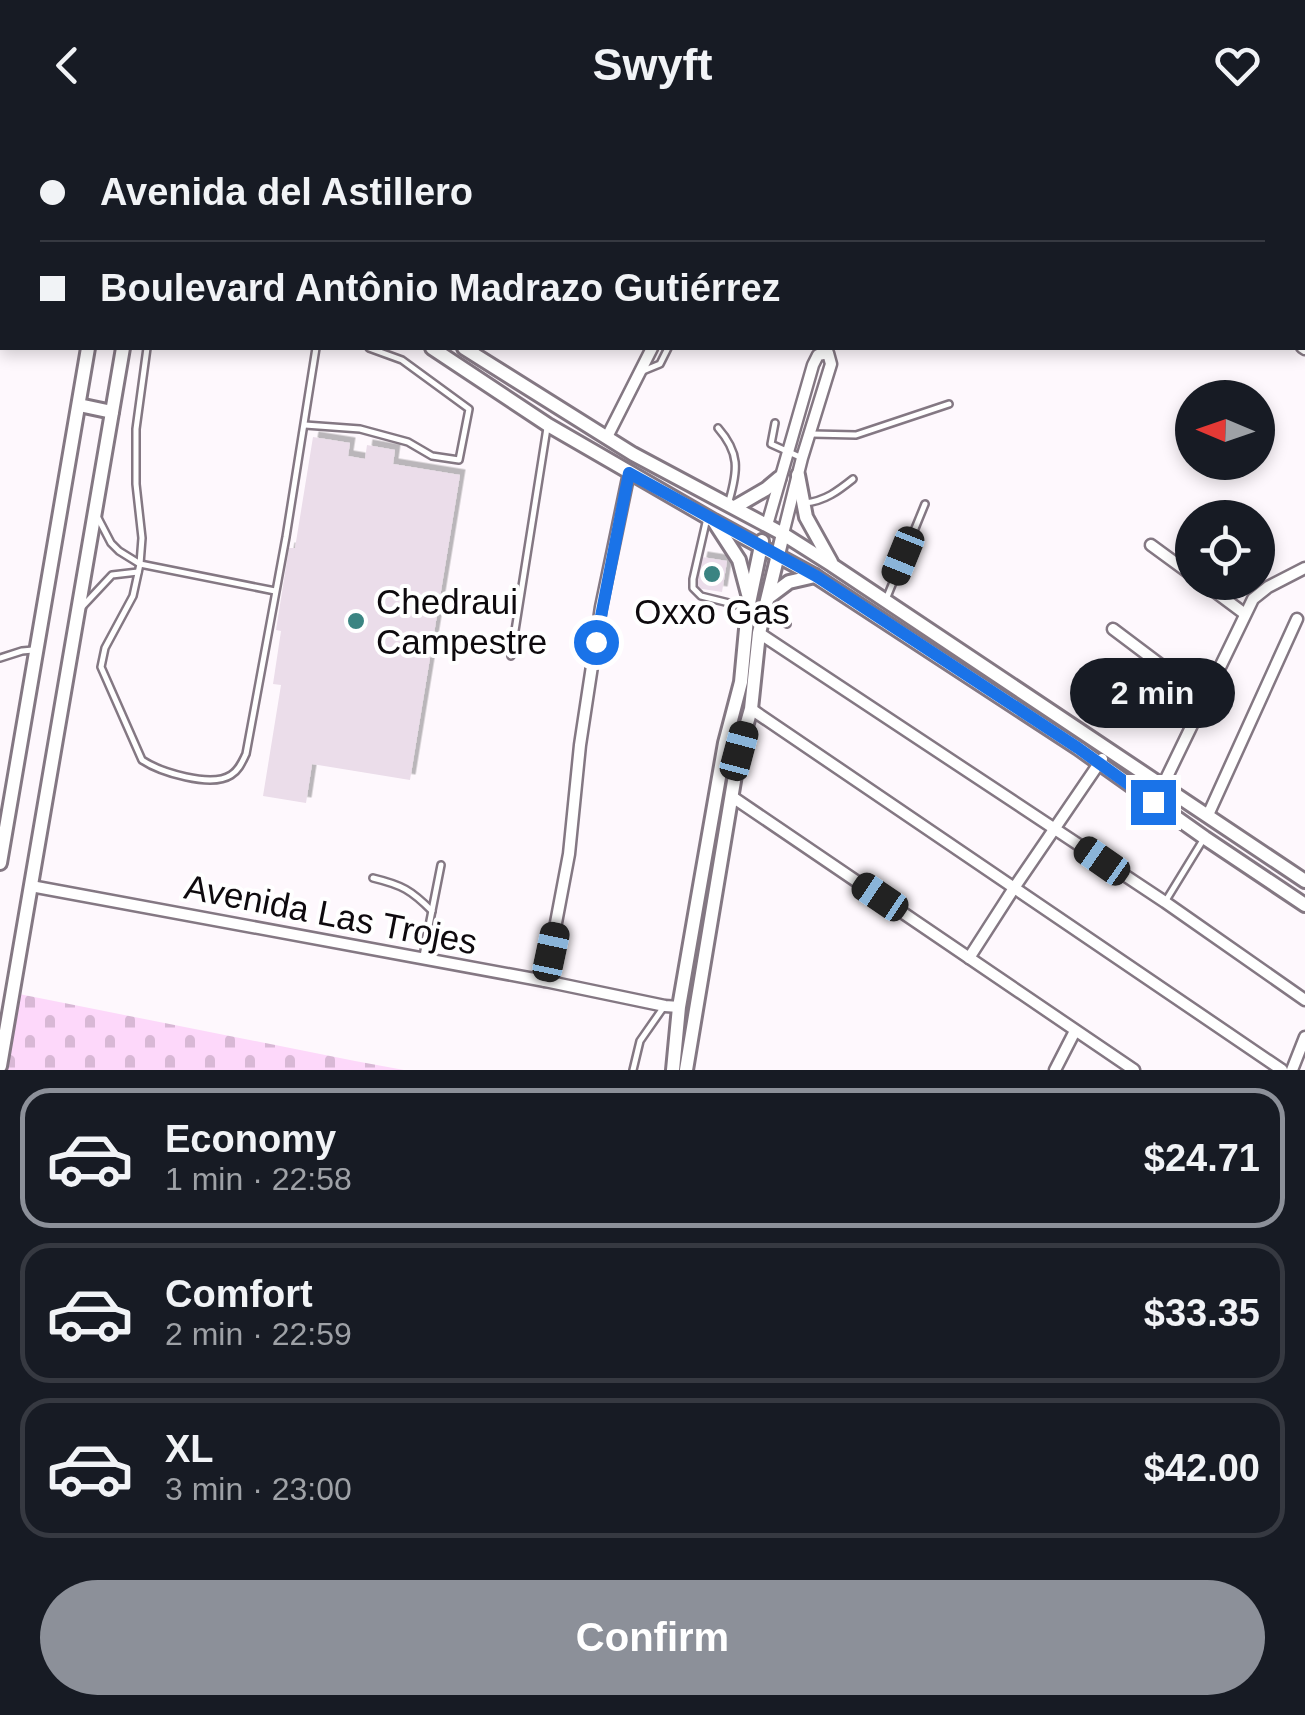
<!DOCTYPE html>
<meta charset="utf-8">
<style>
body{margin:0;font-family:Helvetica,sans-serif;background:#20242c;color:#f1f3f6;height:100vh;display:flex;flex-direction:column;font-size:38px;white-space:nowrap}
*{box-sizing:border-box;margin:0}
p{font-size:32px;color:#9ea1a6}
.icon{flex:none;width:55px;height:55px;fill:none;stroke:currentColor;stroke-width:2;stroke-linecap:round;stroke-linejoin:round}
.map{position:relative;height:940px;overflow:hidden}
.details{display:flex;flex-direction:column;background:#171b24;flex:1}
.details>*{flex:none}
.top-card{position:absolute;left:0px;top:0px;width:1305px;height:220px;box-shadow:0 5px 15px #0003;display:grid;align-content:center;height:220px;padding:0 40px;background:#171b24}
.needle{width:65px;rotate:272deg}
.tools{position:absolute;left:1175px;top:250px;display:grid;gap:20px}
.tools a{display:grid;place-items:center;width:100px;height:100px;border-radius:50%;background:#171b24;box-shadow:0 5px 15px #0003;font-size:50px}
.end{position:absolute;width:45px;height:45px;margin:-22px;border:12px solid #1a73e8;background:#fff;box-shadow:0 0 0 5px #fff}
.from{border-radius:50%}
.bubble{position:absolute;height:70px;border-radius:35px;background:#171b24;box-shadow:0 5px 15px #0003;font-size:32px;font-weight:600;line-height:70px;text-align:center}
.car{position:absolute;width:30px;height:60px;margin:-30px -15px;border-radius:12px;box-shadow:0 0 8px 2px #0007;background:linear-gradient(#222 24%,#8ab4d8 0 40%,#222 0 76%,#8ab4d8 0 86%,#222 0)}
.top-card b{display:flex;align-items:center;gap:35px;height:95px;font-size:38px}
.top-card b+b{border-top:2px solid #363941}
.top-card i{width:25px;height:25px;background:#f1f3f6}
ul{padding:18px 0 0;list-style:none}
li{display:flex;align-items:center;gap:30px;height:140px;margin:0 20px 15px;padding:0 20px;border:5px solid #363941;border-radius:30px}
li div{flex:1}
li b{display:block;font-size:38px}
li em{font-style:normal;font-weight:600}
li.on{border-color:#8c9099}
li>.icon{width:90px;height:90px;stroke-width:1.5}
.cta{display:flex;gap:20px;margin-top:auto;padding:20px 40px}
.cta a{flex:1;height:115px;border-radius:60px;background:#8c9099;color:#fff;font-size:40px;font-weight:600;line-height:115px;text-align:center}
header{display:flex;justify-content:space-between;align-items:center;height:130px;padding:0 40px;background:#171b24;font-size:45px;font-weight:600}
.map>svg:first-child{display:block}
.cemetery{fill:url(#cemetery-stones)}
.building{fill:#ebddea;filter:url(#shadow)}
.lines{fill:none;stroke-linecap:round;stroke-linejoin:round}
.service-casing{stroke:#847883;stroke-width:10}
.minor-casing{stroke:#847883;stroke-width:15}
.tertiary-casing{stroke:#847883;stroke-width:18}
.service{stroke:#fff;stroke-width:5}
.minor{stroke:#fff;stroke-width:10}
.tertiary{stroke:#fff;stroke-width:12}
.route{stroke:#1a73e8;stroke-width:12}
.poi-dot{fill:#3b8482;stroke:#fff;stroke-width:4}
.labels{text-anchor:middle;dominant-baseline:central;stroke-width:8;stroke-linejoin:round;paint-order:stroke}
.poi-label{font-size:35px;fill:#0e0a0e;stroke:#fff;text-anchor:start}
.street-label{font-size:35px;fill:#0e0a0e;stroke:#fff}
</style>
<header><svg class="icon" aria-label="back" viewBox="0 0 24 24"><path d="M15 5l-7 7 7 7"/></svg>Swyft<svg class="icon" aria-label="heart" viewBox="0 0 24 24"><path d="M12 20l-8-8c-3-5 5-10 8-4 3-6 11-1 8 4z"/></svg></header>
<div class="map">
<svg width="1305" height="940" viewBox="0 0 1305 940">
<defs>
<pattern id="cemetery-stones" width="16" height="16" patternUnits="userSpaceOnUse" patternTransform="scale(2.5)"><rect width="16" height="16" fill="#fdd8fa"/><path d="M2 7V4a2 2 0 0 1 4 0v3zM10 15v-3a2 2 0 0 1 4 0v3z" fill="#d8b8d5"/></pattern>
<filter id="shadow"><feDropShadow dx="5.5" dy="-5.5" stdDeviation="0" flood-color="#0004"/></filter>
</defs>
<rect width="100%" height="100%" fill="#fef8fd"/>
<path class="cemetery" d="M19,864l336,67 49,9h-398z"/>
<g class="building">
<path d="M313,307l37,6 -2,13 17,3 2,-14 28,5 -2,14 67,11 -50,305 -98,-16 -6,39 -43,-7 18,-111 -8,-1 8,-53 -5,-1 13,-82h6z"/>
<path d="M702,427l25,4 -5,31 -26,-4z"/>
</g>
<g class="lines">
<defs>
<g id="service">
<path d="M147,218l-11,81v55l6,54 -2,26 -7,32 -28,52 -4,19 41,93c18,12 69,28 89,15 8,-5 11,-13 15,-21l40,-217 30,-189"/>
<path d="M643,241l17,-7 8,-16"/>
<path d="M775,293l-4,21 31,14"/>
<path d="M305,295l55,4 48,13 24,14 27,4 10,-51 -67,-49 -33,-12"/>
<path d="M718,298c22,25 20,42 11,73"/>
<path d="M812,304l44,1 93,-31"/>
<path d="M805,373c20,-2 33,-12 48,-24"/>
<path d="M98,388l13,25 8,8 21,13 135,27"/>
<path d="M707,388l-14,61v9l8,8 44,11"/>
<path d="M887,467l38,-93"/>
<path d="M82,477l30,-32 26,-3"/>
<path d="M767,479l20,15"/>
<path d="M511,526l36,-228"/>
<path d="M0,528l22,-7 11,-1"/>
<path d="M373,748c29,7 38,12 59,33"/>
<path d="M1165,772l38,-62"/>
<path d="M423,826l18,-91"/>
<path d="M633,940l7,-29 23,-33"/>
</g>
<g id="minor">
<path d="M377,0l5,2"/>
<path d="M998,0l5,2"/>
<path d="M282,2l1,-2"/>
<path d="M423,2l2,-2"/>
<path d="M582,2l2,-2"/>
<path d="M754,2l2,-2"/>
<path d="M1059,2l1,-2"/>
<path d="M1116,2l1,-2"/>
<path d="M1175,2l1,-2"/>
<path d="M1270,2l1,-2"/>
<path d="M1302,107l3,1"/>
<path d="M1302,217l3,2"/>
<path d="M607,307l45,-89"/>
<path d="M767,395l46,-160 5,-10 10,-2 3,11 -29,94 -19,76"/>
<path d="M1151,415l41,30"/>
<path d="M1202,452l43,32"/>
<path d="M1113,499l93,70"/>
<path d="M759,503l406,269 140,98"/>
<path d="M751,579l531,361"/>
<path d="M1163,655l90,-186 15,-12 37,-19"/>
<path d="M731,666l403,274"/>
<path d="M1208,685l89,-196"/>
<path d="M31,756l514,95 120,25 14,1"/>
<path d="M969,828l45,-70 88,-129"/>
<path d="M545,851l24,-127 11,-109 21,-138 28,-134"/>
<path d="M1055,940l20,-39"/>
<path d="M1292,940l13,-33"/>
</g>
<g id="tertiary">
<path d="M97,0l2,2"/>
<path d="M177,0l1,2"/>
<path d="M432,218l116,77 166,96 101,55 263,172 127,90 100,67"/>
<path d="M464,218l169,106 150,80 49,31 473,316"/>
<path d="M79,275l33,7"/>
<path d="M798,345l8,42 25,45"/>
<path d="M735,377l31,-18 13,-11"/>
<path d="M715,393l24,37 9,34"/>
<path d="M769,467l20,-15 26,-6"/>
<path d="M0,733l88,-515"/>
<path d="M0,936l123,-718"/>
<path d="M673,940l6,-63 18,-104 28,-160 16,-61 7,-74 14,-67"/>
<path d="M686,940l53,-319 12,-42 8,-76 24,-99"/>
</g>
</defs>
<use href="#service" class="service-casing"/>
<use href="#minor" class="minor-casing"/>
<use href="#tertiary" class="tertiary-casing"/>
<use href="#service" class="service"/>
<use href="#minor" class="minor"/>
<use href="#tertiary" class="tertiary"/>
</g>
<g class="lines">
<path class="route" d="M596,512l33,-169 187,103 262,172 75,54"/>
</g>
<g class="poi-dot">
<circle cx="712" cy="444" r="10"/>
<circle cx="356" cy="491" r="10"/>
</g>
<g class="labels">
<g class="poi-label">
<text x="376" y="471">Chedraui<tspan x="376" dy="40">Campestre</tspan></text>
<text x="712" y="481" text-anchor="middle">Oxxo Gas</text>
</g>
<g class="street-label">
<text transform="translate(331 784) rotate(11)">Avenida Las Trojes</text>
</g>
</g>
</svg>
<div class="tools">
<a><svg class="needle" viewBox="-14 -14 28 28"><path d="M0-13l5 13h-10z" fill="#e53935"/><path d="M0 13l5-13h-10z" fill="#9ea1a6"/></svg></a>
<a><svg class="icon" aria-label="locate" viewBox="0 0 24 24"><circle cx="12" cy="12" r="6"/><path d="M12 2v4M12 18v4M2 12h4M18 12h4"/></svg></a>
</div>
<i class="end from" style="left:596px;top:512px"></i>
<i class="end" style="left:1153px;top:672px"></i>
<div class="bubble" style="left:1070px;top:528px;width:165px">2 min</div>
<i class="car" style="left:903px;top:426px;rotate:202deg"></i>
<i class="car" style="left:739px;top:621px;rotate:15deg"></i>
<i class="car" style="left:1102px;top:731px;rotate:305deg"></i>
<i class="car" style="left:880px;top:767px;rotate:304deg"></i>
<i class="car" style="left:551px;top:822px;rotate:12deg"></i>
<div class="top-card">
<b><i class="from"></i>Avenida del Astillero</b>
<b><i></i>Boulevard Antônio Madrazo Gutiérrez</b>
</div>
</div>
<section class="details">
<ul>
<li class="on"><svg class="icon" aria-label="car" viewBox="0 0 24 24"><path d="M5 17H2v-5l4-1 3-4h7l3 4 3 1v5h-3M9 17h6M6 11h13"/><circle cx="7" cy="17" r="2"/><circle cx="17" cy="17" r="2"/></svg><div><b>Economy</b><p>1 min · 22:58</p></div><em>$24.71</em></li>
<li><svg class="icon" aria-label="car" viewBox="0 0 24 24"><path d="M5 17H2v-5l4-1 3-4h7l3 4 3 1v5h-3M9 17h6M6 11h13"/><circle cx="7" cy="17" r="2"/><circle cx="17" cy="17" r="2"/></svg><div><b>Comfort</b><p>2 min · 22:59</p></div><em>$33.35</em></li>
<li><svg class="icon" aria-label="car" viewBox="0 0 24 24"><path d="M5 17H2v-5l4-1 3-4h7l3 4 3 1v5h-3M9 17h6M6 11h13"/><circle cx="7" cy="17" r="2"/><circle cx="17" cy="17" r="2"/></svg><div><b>XL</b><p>3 min · 23:00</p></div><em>$42.00</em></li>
</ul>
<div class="cta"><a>Confirm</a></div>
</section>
